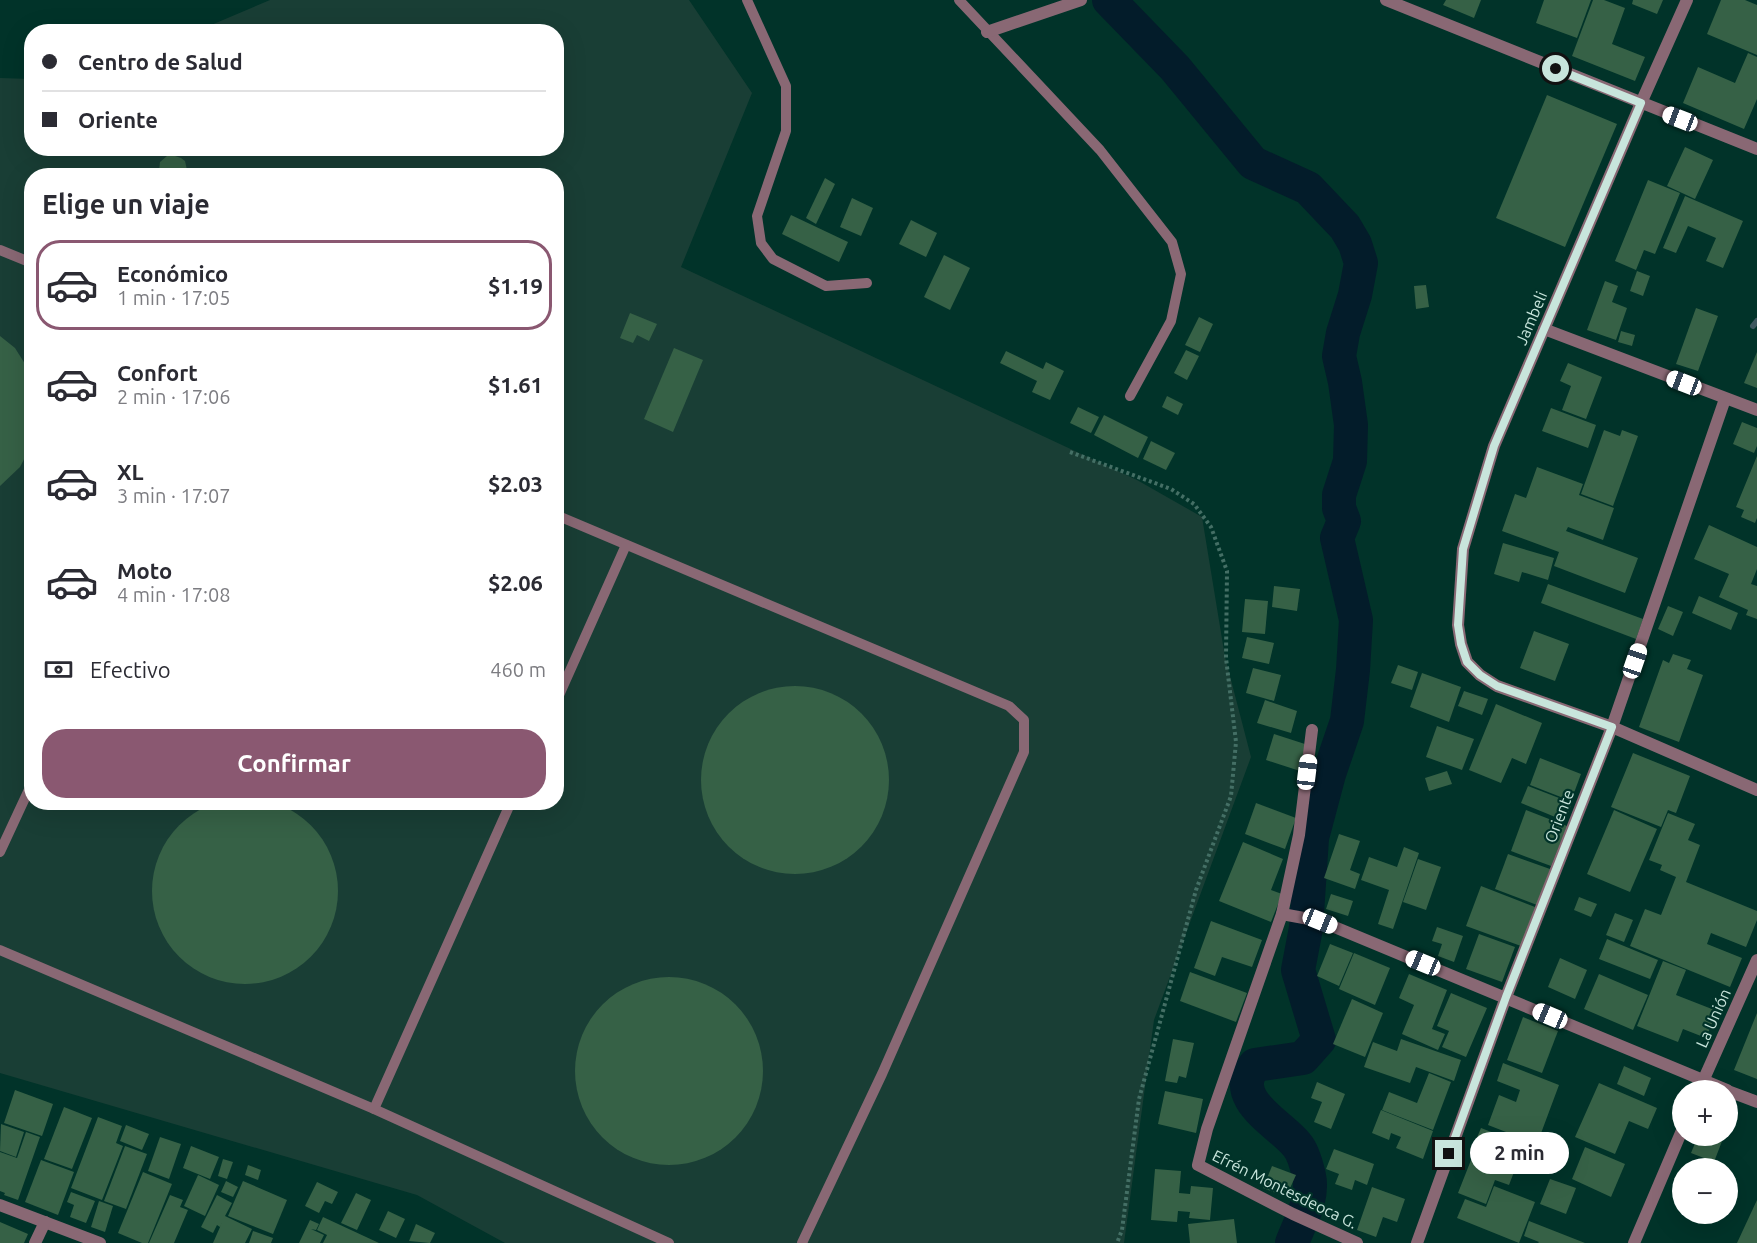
<!DOCTYPE html>
<html lang="es">
<meta charset="utf-8">
<style>
body{margin:0;font-family:Ubuntu,sans-serif;background:#f7f7f7;color:#2b2b33;height:100vh;display:flex;flex-direction:column;font-size:22px;white-space:nowrap}
*{box-sizing:border-box;margin:0}
p{font-size:20px;color:#7c7c81}
.icon{flex:none;width:33px;height:33px;fill:none;stroke:currentColor;stroke-width:2;stroke-linecap:round;stroke-linejoin:round}
.map{position:relative;flex:1;overflow:hidden}
.panel{position:absolute;left:24px;top:168px;width:540px;height:642px;display:flex;flex-direction:column;background:#fff;border-radius:24px;box-shadow:0 6px 24px #0002}
.panel>*{flex:none}
.top-card{position:absolute;left:24px;top:24px;width:540px;height:132px;border-radius:24px;box-shadow:0 6px 24px #0002;display:grid;align-content:center;height:132px;padding:0 18px;background:#fff}
.buttons{position:absolute;left:1672px;top:1080px;display:grid;gap:12px}
.buttons a{display:grid;place-items:center;width:66px;height:66px;border-radius:50%;background:#fff;box-shadow:0 6px 24px #0002;font-size:30px}
.end{position:absolute;width:27px;height:27px;margin:-14px;border:8px solid #c8e5dc;background:#111;box-shadow:0 0 0 3px #111}
.from{border-radius:50%}
.bubble{position:absolute;height:42px;border-radius:21px;background:#fff;box-shadow:0 6px 24px #0002;font-size:20px;font-weight:700;line-height:42px;text-align:center}
.car{position:absolute;width:18px;height:36px;margin:-18px -9px;border-radius:8px;box-shadow:0 0 4px 2px #0007;background:linear-gradient(#fff 24%,#345 0 40%,#fff 0 76%,#345 0 86%,#fff 0)}
.top-card b{display:flex;align-items:center;gap:21px;height:57px;font-size:22px}
.top-card b+b{border-top:2px solid #e1e1e2}
.top-card i{width:15px;height:15px;background:#2b2b33}
ul{padding:0;list-style:none}
li{display:flex;align-items:center;gap:18px;height:90px;margin:0 12px 9px;padding:0 6px;border:3px solid transparent;border-radius:24px}
li div{flex:1}
li b{display:block;font-size:22px}
li em{font-style:normal;font-weight:700}
li.selected{border-color:#8a5871}
li>.icon{width:54px;height:54px;stroke-width:1.5}
h2{padding:0 18px;font-size:27px;line-height:72px}
.pay{display:flex;align-items:center;gap:15px;height:66px;padding:0 18px;font-size:22px}
.pay p{margin-inline-start:auto}
.primary-button{display:flex;gap:12px;margin-top:auto;padding:12px 18px}
.primary-button a{flex:1;height:69px;border-radius:24px;background:#8a5871;color:#fff;font-size:24px;font-weight:700;line-height:69px;text-align:center}
.map>svg:first-child{display:block}
.built{fill:#193e35;fill-rule:evenodd}
.lines{fill:none;stroke-linecap:round;stroke-linejoin:round}
.stream{stroke:#3e585f;stroke-width:6}
.river{stroke:#031c2a;stroke-width:34}
.building{fill:#366146}
.path{stroke:#446f65;stroke-width:4;stroke-dasharray:3 3;stroke-linecap:butt}
.lane{stroke:#896874;stroke-width:10}
.street{stroke:#896874;stroke-width:12}
.route{stroke:#c8e5dc;stroke-width:8}
.labels{text-anchor:middle;dominant-baseline:central;stroke-width:4.5;stroke-linejoin:round;paint-order:stroke}
.street-label{font-size:16px;fill:#c8e5dc;stroke:#013329}
</style>
<div class="map">
<svg width="1757" height="1243" viewBox="0 0 1757 1243">
<rect width="100%" height="100%" fill="#013329"/>
<path class="built" d="M270,0h419l63,93 -71,174 456,213 65,37 23,140 26,100 -97,263 -30,223h-619l-88,-48 -417,-122v-995l31,1 1,69h524v-116l-359,-1zM32,176h524v626h-524z"/>
<g class="lines">
<path class="stream" d="M1753,326l4,-5"/>
<path class="river" d="M1109,0l66,68 78,95 55,25 37,39 10,17 6,19 -6,32 -12,38 -4,23 6,26 6,43 -1,36 -11,34v13l5,13 -7,17 19,82 -3,50 -6,51 -18,53 -17,64 -6,90 -8,42 21,70 -16,18 -48,7c-28,33 24,58 42,80 6,7 10,22 12,31 5,22 -9,46 -17,67"/>
</g>
<g class="building">
<path d="M1446,0h35l-7,18 -31,-13z"/>
<path d="M1544,0h47l-14,38 -41,-15z"/>
<path d="M1593,0h11l21,8 -13,36 33,13 -10,24 -63,-25z"/>
<path d="M1633,0h30l-6,14 -25,-10z"/>
<path d="M1721,0h24l12,5v50l-50,-21z"/>
<path d="M1748,53l9,4v42l-13,30 -61,-26 15,-36 37,16z"/>
<path d="M1547,95l70,29 -52,123 -69,-29z"/>
<path d="M1685,147l28,13 -18,39 -28,-13z"/>
<path d="M172,155l9,3 4,3 2,9 -1,6h-26l-1,-5 1,-9 7,-6z"/>
<path d="M825,178l10,6 -19,40 -10,-6z"/>
<path d="M1648,180l32,13 -25,61 -11,-4 -8,20 -21,-9z"/>
<path d="M1685,196l58,25 -20,47 -17,-7 10,-23 -28,-12 -12,27 -13,-5z"/>
<path d="M852,198l21,10 -12,28 -21,-9z"/>
<path d="M791,215l57,27 -9,20 -57,-28z"/>
<path d="M911,220l26,13 -11,24 -27,-13z"/>
<path d="M944,255l26,13 -20,42 -26,-13z"/>
<path d="M1637,271l13,5 -7,20 -13,-5z"/>
<path d="M1605,281l13,5 -6,16 15,6 -11,32 -29,-10z"/>
<path d="M1426,285l3,22 -13,2 -2,-23z"/>
<path d="M1696,308l22,8 -20,55 -22,-7z"/>
<path d="M630,313l27,11 -8,17 -12,-6 -4,8 -13,-5z"/>
<path d="M1199,317l14,7 -13,28 -15,-7z"/>
<path d="M1621,331l14,4 -3,11 -14,-4z"/>
<path d="M0,336l15,12 17,27v69l-12,23 -20,19z"/>
<path d="M674,348l29,12 -30,72 -29,-13z"/>
<path d="M1186,350l13,6 -12,24 -13,-7z"/>
<path d="M1006,351l37,18 3,-7 18,9 -14,29 -18,-8 5,-11 -37,-18z"/>
<path d="M1757,352v36l-13,-5z"/>
<path d="M1568,363l34,14 -16,42 -24,-9 9,-24 -11,-5z"/>
<path d="M1167,396l16,8 -5,11 -16,-8z"/>
<path d="M1078,407l21,10 -8,16 -21,-10z"/>
<path d="M1551,408l45,17 -8,23 -46,-17z"/>
<path d="M1104,415l44,22 -10,21 -44,-23z"/>
<path d="M1742,422l15,6v18l-3,7 -21,-9z"/>
<path d="M1604,430l16,6 2,-6 16,6 -25,70 -32,-12z"/>
<path d="M1151,441l24,12 -9,17 -23,-11z"/>
<path d="M1757,456v62l-2,5 -14,-6 3,-7 -8,-3z"/>
<path d="M1537,467l46,17 -4,11 35,13 -11,32 -35,-13 -2,4 72,27 -13,35 -71,-27 5,-14 -57,-21 13,-37 11,4z"/>
<path d="M1709,525l48,22v22l-6,15 6,2v33l-11,-4 2,-5 -29,-13 10,-23 -35,-15z"/>
<path d="M1503,543l51,15 -6,22 -26,-8 -3,10 -25,-8z"/>
<path d="M1548,584l95,35 -7,20 -95,-36z"/>
<path d="M1274,586l26,3 -3,22 -25,-4z"/>
<path d="M1699,596l39,17 -7,17 -39,-17z"/>
<path d="M1245,599l23,2 -3,33 -23,-2z"/>
<path d="M1668,606l15,6 -10,24 -15,-7z"/>
<path d="M1534,631l35,13 -14,37 -35,-13z"/>
<path d="M1247,637l27,6 -5,21 -27,-6z"/>
<path d="M1673,654l18,6 -4,9 16,6 -24,67 -40,-15 24,-67 6,3z"/>
<path d="M1398,665l20,7 -6,18 -21,-7z"/>
<path d="M1253,668l28,7 -7,26 -28,-8z"/>
<path d="M1422,673l39,14 -12,35 -39,-15z"/>
<circle cx="795" cy="780" r="94"/>
<path d="M1464,691l24,8 -6,16 -24,-9z"/>
<path d="M1265,700l32,11 -6,22 -34,-10z"/>
<path d="M1496,704l46,19 -16,41 -14,-6 -11,25 -32,-13z"/>
<path d="M1437,726l37,13 -12,31 -36,-13z"/>
<path d="M1274,734l34,11 -8,26 -34,-11z"/>
<path d="M1633,753l57,23 -14,37 -8,-3 -7,17 -50,-20z"/>
<path d="M1540,758l41,16 -10,27 -41,-16z"/>
<path d="M1447,771l5,13 -23,7 -4,-13z"/>
<path d="M1528,786l44,17 -7,18 -44,-18z"/>
<circle cx="245" cy="891" r="93"/>
<path d="M1256,803l40,15 -11,31 -40,-15z"/>
<path d="M1526,810l41,16 -16,40 -40,-15z"/>
<path d="M1614,810l43,19 -27,63 -43,-18z"/>
<path d="M1668,813l27,11 -7,16 12,5 -14,37 71,29v9l-11,27 -35,-14 -4,11 35,14 -12,29 -100,-41 15,-37 16,6 15,-38 -16,-7 2,-5 -13,-5z"/>
<path d="M1339,834l21,7 -10,29 10,4 -5,15 -31,-11z"/>
<path d="M1243,842l40,17 -12,31 11,4 -11,28 -52,-21z"/>
<path d="M1404,847l15,6 -26,76 -15,-5 11,-34 -28,-10 8,-23 28,10z"/>
<path d="M1508,854l42,15 -13,36 -42,-16z"/>
<path d="M1418,859l23,8 -15,43 -23,-8z"/>
<path d="M1481,886l54,21 -14,39 -55,-20z"/>
<path d="M1331,894l22,7 -5,15 -22,-7z"/>
<path d="M1579,897l18,7 -6,13 -17,-7z"/>
<path d="M1615,913l18,7 -9,22 -18,-7z"/>
<path d="M1211,921l51,19 -10,27 -30,-10 -7,19 -21,-8z"/>
<path d="M1437,927l26,9 -9,26 -16,-6 4,-12 -10,-3z"/>
<path d="M1479,934l36,13 -13,35 -36,-13z"/>
<path d="M1607,939l51,21 -8,19 -51,-20z"/>
<path d="M1330,944l23,9 -14,33 -22,-10z"/>
<path d="M1354,953l36,15 -15,37 -36,-16z"/>
<path d="M1560,958l27,12 -12,29 -27,-12z"/>
<path d="M1663,961l23,9 -10,25 41,16 -11,27 -23,-9 -5,13 -41,-16z"/>
<path d="M1190,972l57,21 -11,29 -56,-21z"/>
<path d="M1409,974l38,16 -15,39 13,5 -7,16 -36,-16 12,-29 -15,-7z"/>
<path d="M1599,974l49,21 -15,35 -49,-21z"/>
<circle cx="669" cy="1071" r="94"/>
<path d="M1451,993l36,15 -21,49 -24,-10 7,-16 -12,-5z"/>
<path d="M1352,999l31,14 -18,44 -32,-13z"/>
<path d="M1757,1013v66l-23,-9z"/>
<path d="M1523,1017l35,14 -16,42 -35,-13z"/>
<path d="M1173,1039l21,4 -8,35 -7,-2 -2,7 -12,-2z"/>
<path d="M1401,1039l60,21 -7,21 -38,-14 -6,16 -46,-16 9,-25 24,9z"/>
<path d="M1503,1063l56,22 -22,59 -49,-19 11,-30 17,7 4,-12 -23,-9z"/>
<path d="M1624,1066l27,12 -7,18 -27,-12z"/>
<path d="M1429,1073l22,9 -18,48 -51,-20 7,-18 28,11z"/>
<path d="M1317,1082l28,12 -14,35 -17,-7 8,-20 -11,-4z"/>
<path d="M1599,1083l58,25 -9,21 -19,-8 -14,33 -40,-17z"/>
<path d="M15,1090l38,14 -11,32 -38,-13z"/>
<path d="M1165,1091l38,8 -7,34 -38,-9z"/>
<path d="M64,1107l28,11 -20,51 -28,-10z"/>
<path d="M1381,1110l52,21 -10,28 -27,-11 5,-11 -10,-4 -2,7 -17,-7z"/>
<path d="M98,1117l24,9 -6,17 7,3 -21,54 -31,-12z"/>
<path d="M1,1124l23,8 -8,25 -16,-6z"/>
<path d="M126,1125l23,9 -7,16 -22,-9z"/>
<path d="M1481,1128l23,9 -10,24 -23,-9z"/>
<path d="M26,1132l14,5 -22,63 -14,-5 1,-2 -5,-2v-39l17,6z"/>
<path d="M1698,1136h26l-10,26 -23,-9z"/>
<path d="M160,1137l21,7 -12,35 -21,-8z"/>
<path d="M125,1146l22,8 -21,55 -22,-8z"/>
<path d="M191,1146l28,11 -9,22 -27,-11z"/>
<path d="M1585,1147l40,17 -14,33 -39,-18z"/>
<path d="M1334,1149l40,15 -7,21 -12,-5 -3,10 -17,-6 4,-10 -13,-5z"/>
<path d="M1473,1155l41,17 -5,13 -14,-5 -9,24 -28,-11z"/>
<path d="M223,1159l10,3 -6,17 -9,-3z"/>
<path d="M41,1160l33,12 -16,43 -33,-13z"/>
<path d="M248,1165l13,5 -3,10 -13,-5z"/>
<path d="M1272,1166l24,9 -10,22 -23,-9z"/>
<path d="M1155,1169l26,2 -2,22 11,1 1,-8 22,2 -3,32 -21,-2 1,-6 -12,-1 -1,11 -26,-2z"/>
<path d="M143,1172l29,12 -24,59h-6l-24,-10z"/>
<path d="M198,1175l21,10 -14,31 -21,-10z"/>
<path d="M1550,1179l26,9 -10,26 -26,-10z"/>
<path d="M226,1181l12,6 -5,10 -12,-5z"/>
<path d="M243,1181l44,19 -14,34 -45,-18z"/>
<path d="M317,1182l21,10 -6,12 -7,-3 -6,12 -14,-7z"/>
<path d="M1494,1186l41,16 -16,41 -62,-25 8,-19 21,8z"/>
<path d="M1372,1187l33,12 -8,23 -14,-5 -7,20 -19,-7z"/>
<path d="M71,1192l24,9 -9,22 -16,-6 4,-12 -7,-3z"/>
<path d="M356,1193l15,7 -14,30 -16,-7z"/>
<path d="M170,1195l13,5 -3,7 8,3 -14,33h-25z"/>
<path d="M217,1195l15,8 -7,13 27,13 -7,14h-32l11,-25 -4,9 -3,-2 -4,8 -12,-6z"/>
<path d="M1757,1200v43h-20z"/>
<path d="M99,1201l14,5 -8,26 -14,-5z"/>
<path d="M388,1211l17,8 -9,19 -17,-8z"/>
<path d="M323,1217l56,26h-56l4,-8 -10,-5z"/>
<path d="M1234,1219l3,24h-47l-2,-19z"/>
<path d="M310,1220l9,4 -3,6 -5,-1 13,6 -4,8h-21z"/>
<path d="M1529,1221l56,22h-47l1,-1 -15,-6z"/>
<path d="M0,1222l28,12 -4,9h-24z"/>
<path d="M416,1224l19,9 -5,10 -21,-2z"/>
<path d="M253,1231l20,7 -2,5h-22z"/>
</g>
<g class="lines">
<path class="path" d="M1070,452l101,37 23,15 17,23 16,44 -1,87 10,84 -5,54 -35,94 -57,209 -17,131 -5,13"/>
<g class="lane">
<path d="M747,0l39,86v45l-29,85 4,27 12,16 53,27 41,-3"/>
<path d="M959,0l141,150 72,92 9,32 -10,47 -41,75"/>
<path d="M0,250l32,13"/>
<path d="M556,515l453,191 15,14v32l-142,322 -80,169"/>
<path d="M556,702l70,-157"/>
<path d="M0,852l32,-69"/>
<path d="M0,950l374,159 295,134"/>
<path d="M374,1109l137,-307"/>
</g>
<g class="street">
<path d="M1386,0l371,149"/>
<path d="M1687,0l-46,103 -147,343 -31,103 -5,76 3,19 6,18 13,13 17,11 115,41 145,63"/>
<path d="M987,32l94,-32"/>
<path d="M1544,329l213,81"/>
<path d="M1312,730l-13,105 -17,79 -75,215 -9,36 95,49 64,29"/>
<path d="M1282,914l38,7 407,169"/>
<path d="M1699,1090l58,-130"/>
<path d="M1728,1091l29,11"/>
<path d="M0,1205l100,38"/>
<path d="M35,1243l10,-21"/>
<path d="M1417,1243l89,-246 106,-270 113,-328"/>
<path d="M1634,1243l49,-115"/>
</g>
</g>
<g class="lines">
<path class="route" d="M1449,1154l57,-157 106,-270 -115,-41 -17,-11 -13,-13 -6,-18 -3,-19 5,-76 31,-103 147,-343 -85,-34"/>
</g>
<g class="labels">
<g class="street-label">
<text transform="translate(1531 318) rotate(-67)">Jambeli</text>
<text transform="translate(1559 816) rotate(-69)">Oriente</text>
<text transform="translate(1713 1018) rotate(-66)">La Unión</text>
<text transform="translate(1285 1189) rotate(26)">Efrén Montesdeoca G.</text>
</g>
</g>
</svg>
<div class="buttons">
<a>+</a>
<a>−</a>
</div>
<i class="end from" style="left:1556px;top:69px"></i>
<i class="end" style="left:1449px;top:1154px"></i>
<div class="bubble" style="left:1470px;top:1132px;width:99px">2 min</div>
<i class="car" style="left:1680px;top:119px;rotate:291deg"></i>
<i class="car" style="left:1684px;top:383px;rotate:291deg"></i>
<i class="car" style="left:1635px;top:661px;rotate:19deg"></i>
<i class="car" style="left:1307px;top:772px;rotate:7deg"></i>
<i class="car" style="left:1320px;top:921px;rotate:112deg"></i>
<i class="car" style="left:1423px;top:963px;rotate:292deg"></i>
<i class="car" style="left:1550px;top:1016px;rotate:293deg"></i>
<div class="top-card">
<b><i class="from"></i>Centro de Salud</b>
<b><i></i>Oriente</b>
</div>
<section class="panel">
<h2>Elige un viaje</h2>
<ul>
<li class="selected"><svg class="icon" aria-label="car" viewBox="0 0 24 24"><path d="M5 17H2v-5l4-1 3-4h7l3 4 3 1v5h-3M9 17h6M6 11h13"/><circle cx="7" cy="17" r="2"/><circle cx="17" cy="17" r="2"/></svg><div><b>Económico</b><p>1 min · 17:05</p></div><em>$1.19</em></li>
<li><svg class="icon" aria-label="car" viewBox="0 0 24 24"><path d="M5 17H2v-5l4-1 3-4h7l3 4 3 1v5h-3M9 17h6M6 11h13"/><circle cx="7" cy="17" r="2"/><circle cx="17" cy="17" r="2"/></svg><div><b>Confort</b><p>2 min · 17:06</p></div><em>$1.61</em></li>
<li><svg class="icon" aria-label="car" viewBox="0 0 24 24"><path d="M5 17H2v-5l4-1 3-4h7l3 4 3 1v5h-3M9 17h6M6 11h13"/><circle cx="7" cy="17" r="2"/><circle cx="17" cy="17" r="2"/></svg><div><b>XL</b><p>3 min · 17:07</p></div><em>$2.03</em></li>
<li><svg class="icon" aria-label="car" viewBox="0 0 24 24"><path d="M5 17H2v-5l4-1 3-4h7l3 4 3 1v5h-3M9 17h6M6 11h13"/><circle cx="7" cy="17" r="2"/><circle cx="17" cy="17" r="2"/></svg><div><b>Moto</b><p>4 min · 17:08</p></div><em>$2.06</em></li>
</ul>
<div class="pay"><svg class="icon" aria-label="cash" viewBox="0 0 24 24"><path d="M3 7h18v10H3z"/><circle cx="12" cy="12" r="2"/></svg>Efectivo<p>460 m</p></div>
<div class="primary-button"><a>Confirmar</a></div>
</section>
</div>
